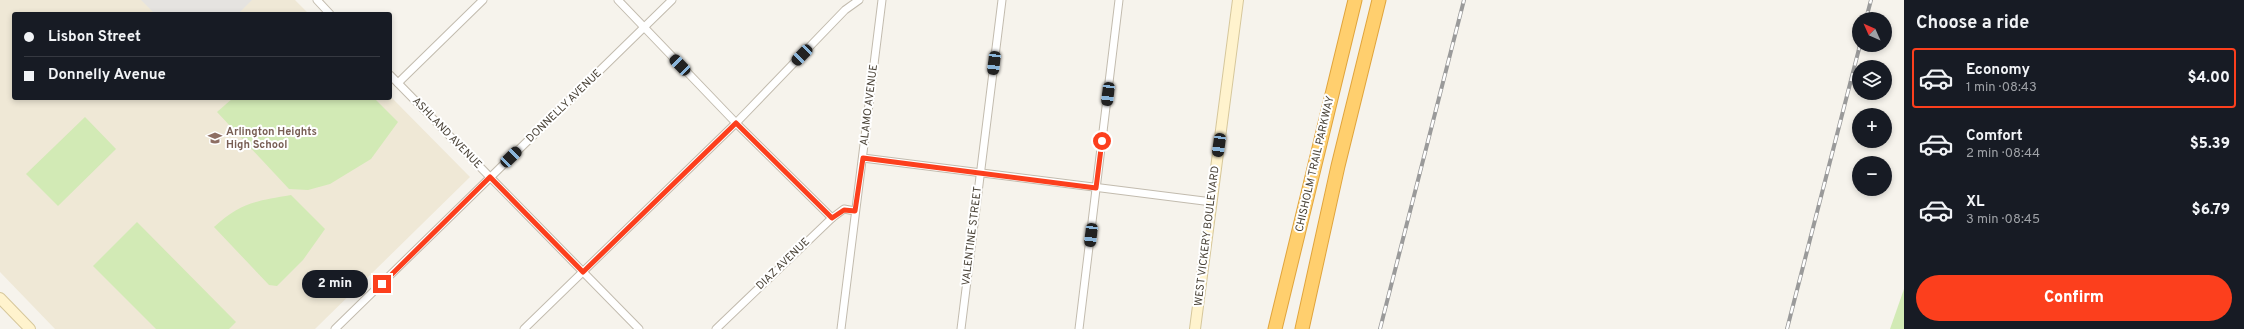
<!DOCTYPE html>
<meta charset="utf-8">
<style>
body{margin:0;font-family:Overpass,sans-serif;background:#20242c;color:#f1f3f6;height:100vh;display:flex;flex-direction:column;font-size:15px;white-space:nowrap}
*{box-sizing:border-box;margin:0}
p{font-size:13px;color:#9ea1a6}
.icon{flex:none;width:22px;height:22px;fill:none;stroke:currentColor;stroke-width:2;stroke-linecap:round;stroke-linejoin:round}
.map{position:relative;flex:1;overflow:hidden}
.panel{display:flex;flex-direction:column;background:#171b24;width:340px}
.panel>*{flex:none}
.guide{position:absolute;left:12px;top:12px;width:380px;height:88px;border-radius:4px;box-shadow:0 2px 6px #0003;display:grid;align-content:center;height:88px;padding:0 12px;background:#171b24}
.needle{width:26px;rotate:315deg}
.buttons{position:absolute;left:1852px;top:12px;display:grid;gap:8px}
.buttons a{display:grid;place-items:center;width:40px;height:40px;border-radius:50%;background:#171b24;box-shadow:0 2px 6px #0003;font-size:20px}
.end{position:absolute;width:18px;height:18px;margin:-9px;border:5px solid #fc3f1d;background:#fff;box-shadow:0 0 0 2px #fff}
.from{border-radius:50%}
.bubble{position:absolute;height:28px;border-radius:14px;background:#171b24;box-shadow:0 2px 6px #0003;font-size:13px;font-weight:800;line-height:28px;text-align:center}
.car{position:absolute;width:12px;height:24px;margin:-12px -6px;border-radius:5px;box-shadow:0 0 3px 1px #0007;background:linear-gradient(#222 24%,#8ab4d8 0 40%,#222 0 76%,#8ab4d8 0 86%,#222 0)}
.guide b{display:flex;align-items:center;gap:14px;height:38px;font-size:15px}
.guide b+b{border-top:1px solid #363941}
.guide i{width:10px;height:10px;background:#f1f3f6}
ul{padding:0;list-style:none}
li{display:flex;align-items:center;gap:12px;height:60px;margin:0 8px 6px;padding:0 4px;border:2px solid transparent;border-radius:4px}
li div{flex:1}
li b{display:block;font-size:15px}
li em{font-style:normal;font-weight:800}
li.selected{border-color:#fc3f1d}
li>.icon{width:36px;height:36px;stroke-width:1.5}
h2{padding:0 12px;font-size:18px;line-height:48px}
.cta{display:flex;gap:8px;margin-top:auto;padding:8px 12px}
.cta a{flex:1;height:46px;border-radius:24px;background:#fc3f1d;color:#fff;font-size:16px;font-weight:800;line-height:46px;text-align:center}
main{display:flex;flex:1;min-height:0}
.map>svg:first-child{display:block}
.education{fill:#efe8d6}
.green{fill:#d2eab5}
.parking{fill:#e5e3e0}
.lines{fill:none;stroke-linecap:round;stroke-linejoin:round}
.minor-casing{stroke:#c2bbae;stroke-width:9}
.secondary-casing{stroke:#d6c79b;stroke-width:12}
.motorway-casing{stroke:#e0a43c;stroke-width:15}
.minor{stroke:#fff;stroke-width:7}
.secondary{stroke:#fff3cd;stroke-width:10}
.motorway{stroke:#ffcf6e;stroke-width:13}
.rail-casing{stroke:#9a9a9a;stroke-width:4}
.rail{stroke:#fff;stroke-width:2.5;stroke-dasharray:8;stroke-linecap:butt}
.route{stroke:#fc3f1d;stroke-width:5}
.labels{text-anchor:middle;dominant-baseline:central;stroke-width:4;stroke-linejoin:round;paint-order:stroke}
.street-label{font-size:11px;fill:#4b4439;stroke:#fff}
.education-label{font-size:11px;font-weight:bold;fill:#785e54;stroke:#fff;text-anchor:start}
</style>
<main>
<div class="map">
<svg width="1904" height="329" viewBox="0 0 1904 329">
<rect width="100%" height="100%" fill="#f6f3ec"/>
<path class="education" d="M0,0h295l14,14h-295v84h376v-2l80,81 -155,152h-260l-55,-57z"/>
<g class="green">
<path d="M233,98h141l24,24 -27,37 -41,25 -22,6 -19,-1 -72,-77z"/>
<path d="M85,117l31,32 -58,57 -32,-32z"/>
<path d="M291,195l34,34 -22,31 -26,26 -8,-1 -55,-58c27,-25 43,-26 77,-32z"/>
<path d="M137,222l99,100 -7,7h-73l-63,-63z"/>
<path d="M1904,289v40h-14z"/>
</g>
<path class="parking" d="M141,0h111l-14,14h-83z"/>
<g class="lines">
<defs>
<g id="minor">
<path d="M317,0l13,14"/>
<path d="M618,0l118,123 96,95"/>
<path d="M390,75l249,254"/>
<path d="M398,83l85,-83"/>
<path d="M863,158l349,44"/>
<path d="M335,329l337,-329"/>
<path d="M524,329l212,-206 109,-113 14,-10"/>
<path d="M716,329l116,-111 12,-9 11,2"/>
<path d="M841,329l41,-329"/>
<path d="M961,329l41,-329"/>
<path d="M1079,329l40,-329"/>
</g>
<g id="secondary">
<path d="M0,298l30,31"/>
<path d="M1195,329l43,-329"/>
</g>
<g id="motorway">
<path d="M1275,329l80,-329"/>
<path d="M1302,329l36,-163 41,-166"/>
</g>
</defs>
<use href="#minor" class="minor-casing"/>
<use href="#secondary" class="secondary-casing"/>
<use href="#motorway" class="motorway-casing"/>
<use href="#minor" class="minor"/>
<use href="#secondary" class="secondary"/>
<use href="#motorway" class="motorway"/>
<defs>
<g id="rail">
<path d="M1866,19l5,-19"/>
<path d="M1380,329l84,-329"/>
<path d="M1787,329l73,-284"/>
</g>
</defs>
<use href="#rail" class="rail-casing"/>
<use href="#rail" class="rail"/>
</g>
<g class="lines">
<path class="route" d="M382,284l108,-107 93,95 153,-149 96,95 12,-8 11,1 8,-53 233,30 6,-47"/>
</g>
<defs>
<symbol id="school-bare" viewBox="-9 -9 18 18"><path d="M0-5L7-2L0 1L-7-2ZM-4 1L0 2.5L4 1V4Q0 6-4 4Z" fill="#8d6e63" stroke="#fff" stroke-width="2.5" paint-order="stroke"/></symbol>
</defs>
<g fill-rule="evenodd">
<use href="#school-bare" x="205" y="128" width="20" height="20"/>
</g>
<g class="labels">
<g class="street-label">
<text transform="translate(869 105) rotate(-83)">ALAMO AVENUE</text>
<text transform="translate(564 106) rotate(-44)">DONNELLY AVENUE</text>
<text transform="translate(447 133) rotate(46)">ASHLAND AVENUE</text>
<text transform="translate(1315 164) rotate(-77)">CHISHOLM TRAIL PARKWAY</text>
<text transform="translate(972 236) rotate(-83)">VALENTINE STREET</text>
<text transform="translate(1207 236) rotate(-83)">WEST VICKERY BOULEVARD</text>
<text transform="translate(783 264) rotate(-44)">DIAZ AVENUE</text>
</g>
<g class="education-label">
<text x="226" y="132">Arlington Heights<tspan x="226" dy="13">High School</tspan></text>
</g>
</g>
</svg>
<div class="buttons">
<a><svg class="needle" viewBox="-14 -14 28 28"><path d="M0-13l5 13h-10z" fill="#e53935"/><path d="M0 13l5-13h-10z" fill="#9ea1a6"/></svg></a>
<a><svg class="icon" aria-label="layers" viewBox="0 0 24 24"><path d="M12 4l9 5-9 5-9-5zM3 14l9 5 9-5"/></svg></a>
<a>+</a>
<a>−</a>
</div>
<i class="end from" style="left:1102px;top:141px"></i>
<i class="end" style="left:382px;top:284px"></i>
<div class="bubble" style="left:302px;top:270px;width:66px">2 min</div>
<i class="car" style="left:802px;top:55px;rotate:224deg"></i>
<i class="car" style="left:994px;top:63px;rotate:187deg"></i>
<i class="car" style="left:680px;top:65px;rotate:316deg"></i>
<i class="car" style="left:1108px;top:94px;rotate:187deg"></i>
<i class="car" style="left:1219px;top:145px;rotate:188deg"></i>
<i class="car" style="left:511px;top:157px;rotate:46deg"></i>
<i class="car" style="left:1091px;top:235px;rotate:187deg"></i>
<div class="guide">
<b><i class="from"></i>Lisbon Street</b>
<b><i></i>Donnelly Avenue</b>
</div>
</div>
<section class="panel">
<h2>Choose a ride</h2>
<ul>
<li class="selected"><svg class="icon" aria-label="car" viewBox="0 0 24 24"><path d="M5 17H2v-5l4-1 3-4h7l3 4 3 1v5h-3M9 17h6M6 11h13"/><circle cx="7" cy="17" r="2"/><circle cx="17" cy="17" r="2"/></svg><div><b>Economy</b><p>1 min · 08:43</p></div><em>$4.00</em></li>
<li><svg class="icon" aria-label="car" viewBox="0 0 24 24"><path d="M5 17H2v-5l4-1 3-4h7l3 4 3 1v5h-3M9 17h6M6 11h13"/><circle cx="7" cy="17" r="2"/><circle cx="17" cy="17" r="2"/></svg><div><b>Comfort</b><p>2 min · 08:44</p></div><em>$5.39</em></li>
<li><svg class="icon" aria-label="car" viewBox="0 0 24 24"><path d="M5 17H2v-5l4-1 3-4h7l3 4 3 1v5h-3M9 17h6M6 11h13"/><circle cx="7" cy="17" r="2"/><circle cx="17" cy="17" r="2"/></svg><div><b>XL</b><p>3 min · 08:45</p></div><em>$6.79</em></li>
</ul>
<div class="cta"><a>Confirm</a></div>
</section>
</main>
